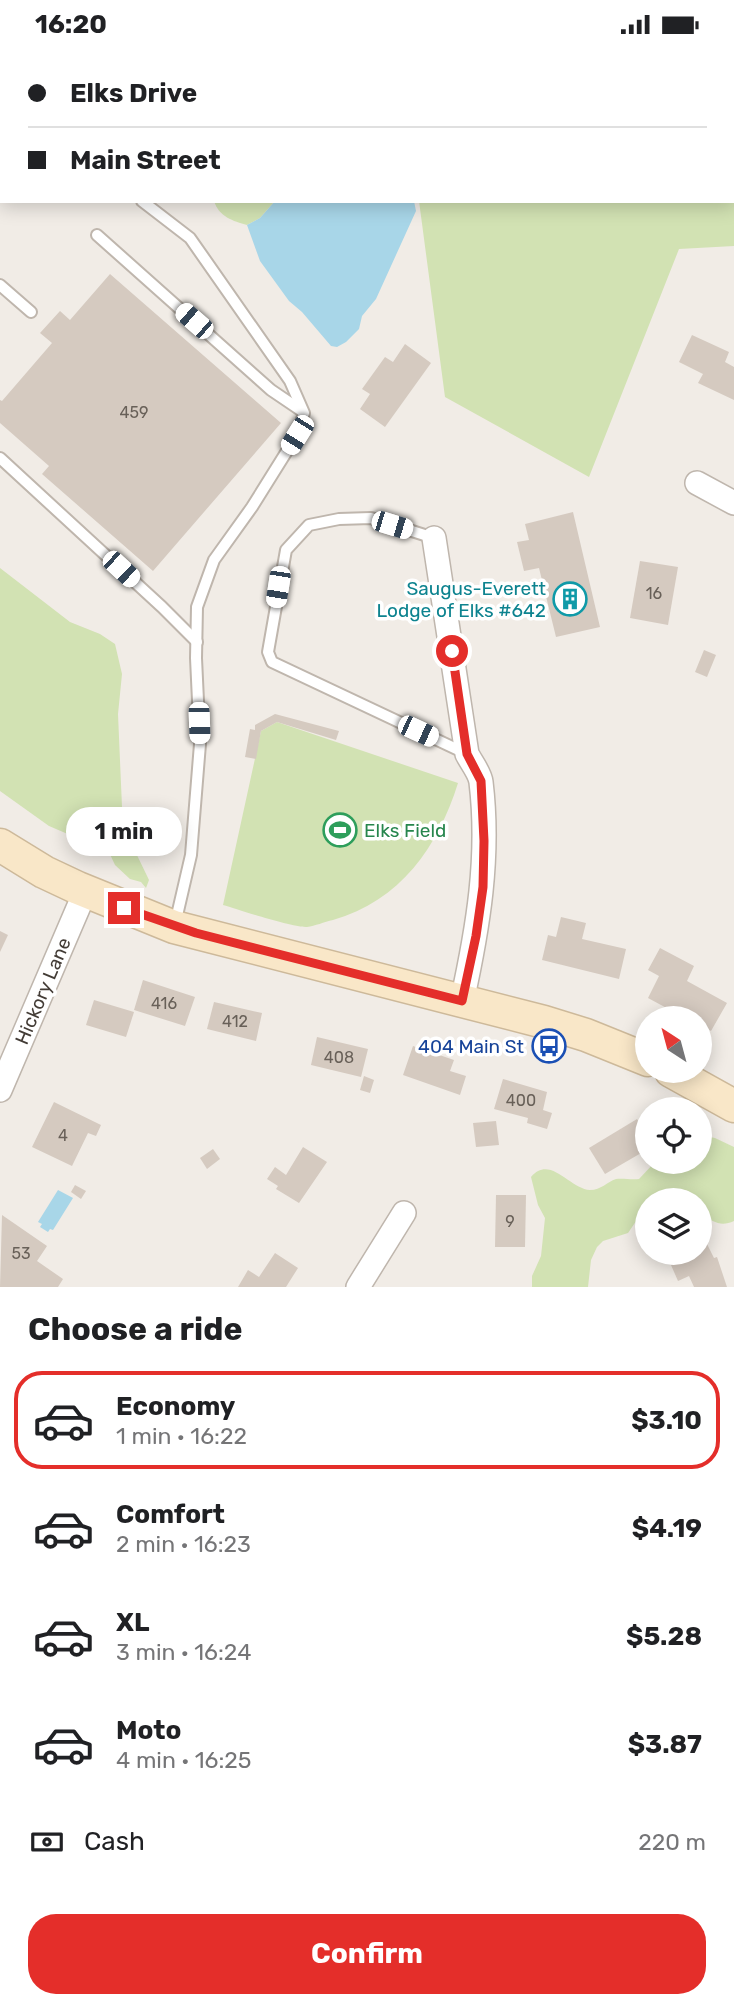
<!DOCTYPE html>
<meta charset="utf-8">
<style>
body{margin:0;font-family:Rubik,sans-serif;background:#f6f6f6;color:#202124;height:100vh;display:flex;flex-direction:column;font-size:26px;white-space:nowrap}
*{box-sizing:border-box;margin:0}
p{font-size:23px;color:#757577}
.icon{flex:none;width:38px;height:38px;fill:none;stroke:currentColor;stroke-width:2;stroke-linecap:round;stroke-linejoin:round}
.map{position:relative;height:1238px;overflow:hidden}
.details{display:flex;flex-direction:column;background:#fff;flex:1}
.details>*{flex:none}
.guide{position:absolute;left:0px;top:0px;width:735px;height:154px;box-shadow:0 4px 18px #0003;display:grid;align-content:center;height:154px;padding:0 28px;background:#fff}
.needle{width:46px;rotate:324deg}
.fabs{position:absolute;left:635px;top:957px;display:grid;gap:14px}
.fabs a{display:grid;place-items:center;width:77px;height:77px;border-radius:50%;background:#fff;box-shadow:0 4px 18px #0003;font-size:35px}
.end{position:absolute;width:32px;height:32px;margin:-16px;border:9px solid #e42e2a;background:#fff;box-shadow:0 0 0 4px #fff}
.from{border-radius:50%}
.bubble{position:absolute;height:49px;border-radius:24px;background:#fff;box-shadow:0 4px 18px #0003;font-size:23px;font-weight:700;line-height:49px;text-align:center}
.car{position:absolute;width:21px;height:42px;margin:-21px -10px;border-radius:9px;box-shadow:0 0 5px 2px #0007;background:linear-gradient(#fff 24%,#345 0 40%,#fff 0 76%,#345 0 86%,#fff 0)}
.guide b{display:flex;align-items:center;gap:24px;height:66px;font-size:26px}
.guide b+b{border-top:2px solid #e0e0e0}
.guide i{width:18px;height:18px;background:#202124}
ul{padding:0;list-style:none}
li{display:flex;align-items:center;gap:21px;height:98px;margin:0 14px 10px;padding:0 14px;border:4px solid transparent;border-radius:28px}
li div{flex:1}
li b{display:block;font-size:26px}
li em{font-style:normal;font-weight:700}
li.active{border-color:#e42e2a}
li>.icon{width:63px;height:63px;stroke-width:1.5}
h2{padding:0 28px;font-size:32px;line-height:84px}
.pay{display:flex;align-items:center;gap:18px;height:77px;padding:0 28px;font-size:26px}
.pay p{margin-inline-start:auto}
.cta{display:flex;gap:14px;margin-top:auto;padding:14px 28px}
.cta a{flex:1;height:80px;border-radius:28px;background:#e42e2a;color:#fff;font-size:28px;font-weight:700;line-height:80px;text-align:center}
.status{display:flex;justify-content:space-between;align-items:center;height:49px;padding:0 35px;background:#fff;direction:ltr}
.status svg{height:19px;fill:currentColor}
.map>svg:first-child{display:block}
.green{fill:#d2e2b3}
.water{fill:#a8d6e8}
.building{fill:#d5cac0}
.lines{fill:none;stroke-linecap:round;stroke-linejoin:round}
.service-casing{stroke:#bfb6ad;stroke-width:14}
.minor-casing{stroke:#bfb6ad;stroke-width:26}
.secondary-casing{stroke:#cdb99a;stroke-width:35}
.path{stroke:#bcad9c;stroke-width:3.5;stroke-dasharray:3.5 3.5;stroke-linecap:butt}
.service{stroke:#fff;stroke-width:10}
.minor{stroke:#fff;stroke-width:23}
.secondary{stroke:#f9e7c8;stroke-width:32}
.route{stroke:#e42e2a;stroke-width:9}
.labels{text-anchor:middle;dominant-baseline:central;stroke-width:7;stroke-linejoin:round;paint-order:stroke}
.number-label{font-size:16px;fill:#686058}
.culture-label{font-size:19px;fill:#0d838f;stroke:#fff;text-anchor:end}
.leisure-label{font-size:19px;fill:#27864d;stroke:#fff;text-anchor:start}
.street-label{font-size:19px;fill:#433c36;stroke:#fff}
.transit-label{font-size:19px;fill:#164399;stroke:#fff;text-anchor:end}
</style>
<div class="status"><b>16:20</b><svg viewBox="0 0 49 12"><path d="M0 12V9h3v3zM5 12V6h3v6zM10 12V3h3v9zM15 12V0h3v12zM26 1h20v11H26zM47 4h2v5h-2z"/></svg></div>
<div class="map">
<svg width="734" height="1238" viewBox="0 0 734 1238">
<rect width="100%" height="100%" fill="#f1ece6"/>
<g class="green">
<path d="M399,0h335v197l-55,3 -90,228 -144,-80 -26,-196h314v-150z"/>
<path d="M214,152h61l-15,17 -13,7c-14,-4 -28,-8 -33,-24z"/>
<path d="M0,519l70,54 30,12 15,10 7,30 -4,40 4,93 13,44 14,29 -3,8 -5,-6 -11,-3 -15,-14 -7,-15 -10,-7 -14,-2 -35,-15 -49,-35z"/>
<path d="M277,673l181,61c-20,64 -58,118 -125,137 -9,2 -18,6 -26,7 -14,1 -67,-17 -84,-22l38,-174z"/>
<path d="M700,1086l15,3 19,9v74c-13,6 -21,1 -32,-7l-2,-13 -5,-1 -3,-6 -6,-4c-13,1 -26,10 -38,11l-1,4 -19,28 -25,8 -6,6 -6,13 -3,27h-56v-11l9,-20 4,-38 -7,-13 -7,-28c19,-23 39,12 59,13 11,0 17,-8 26,-11 7,-1 15,1 23,0l16,-17h45z"/>
</g>
<g class="water">
<path d="M275,152h139l2,10 -40,88 -14,17 -3,13 -13,13 -9,5 -6,-1 -29,-34 -13,-11 -29,-40 -13,-36 13,-7z"/>
<path d="M58,1141l15,8 -20,32 -3,-1 -2,3 -8,-5 2,-3 -4,-2z"/>
</g>
<g class="building">
<path d="M110,225l171,149 -128,148 -111,-97 7,-8 -49,-43v-23l2,1 50,-58 -12,-10 20,-22 10,9z"/>
<path d="M692,286l37,17 -4,10 9,5v33l-36,-17 5,-9 -24,-12z"/>
<path d="M405,295l26,19 -46,64 -25,-18 10,-15 -8,-5 23,-32 8,5z"/>
<path d="M573,463l27,115 -44,10 -17,-69 -15,3 -7,-29 12,-2 -4,-16z"/>
<path d="M640,512l38,6 -10,58 -38,-7z"/>
<path d="M704,601l12,5 -9,22 -12,-5z"/>
<path d="M275,665l64,17 -3,9 -59,-18 -16,9 -5,28 -11,-2 5,-28 5,1v-5z"/>
<path d="M561,868l25,6 -4,16 44,10 -7,30 -77,-19 6,-25 8,2z"/>
<path d="M0,882l8,4 -8,17z"/>
<path d="M660,899l34,18 -7,15 40,22 -16,28 -11,-6v-6h-13l-39,-21 11,-22 -11,-6z"/>
<path d="M143,931l52,17 -10,29 -51,-16z"/>
<path d="M94,951l40,12 -8,25 -40,-12z"/>
<path d="M214,953l48,11 -6,28 -49,-12z"/>
<path d="M317,988l51,12 -7,28 -50,-12z"/>
<path d="M413,997l41,14 -4,11 16,5 -6,19 -57,-20z"/>
<path d="M364,1027l10,4 -4,13 -10,-3z"/>
<path d="M503,1030l44,13 -4,18 9,3 -5,16 -20,-6 1,-5 -34,-9z"/>
<path d="M54,1053l47,23 -5,11 -8,-3 -16,33 -40,-19z"/>
<path d="M637,1070l11,18v12l-43,25 -16,-26z"/>
<path d="M496,1072l3,24 -23,2 -3,-24z"/>
<path d="M303,1098l24,15 -28,41 -23,-14 2,-3 -11,-7 8,-12 11,8z"/>
<path d="M213,1100l7,10 -13,10 -7,-11z"/>
<path d="M75,1136l11,6 -5,8 -10,-7z"/>
<path d="M496,1146h30l-1,52h-30z"/>
<path d="M2,1166l45,31 -10,15 26,18 -5,8h-58z"/>
<path d="M707,1195l7,14 3,-1 10,30h-33l-5,-11 -11,5 -7,-16 11,-6 -1,-3 6,-3h13v-6z"/>
<path d="M275,1204l23,15 -12,19h-48l10,-17 11,7z"/>
</g>
<g class="lines">
<defs>
<g id="service">
<path d="M0,43l2,2"/>
<path d="M142,152l48,37 100,143 14,32 -7,22 -45,72 -38,53 -17,47 -1,51 4,86 -9,111 -16,69"/>
<path d="M97,186l174,155 31,21"/>
<path d="M0,236l31,27"/>
<path d="M0,409l162,149 35,35"/>
<path d="M434,489l-63,-20 -32,1 -30,6 -23,25 -18,102 4,10 195,92"/>
</g>
<g id="minor">
<path d="M697,434l37,20"/>
<path d="M434,489l33,216c4,8 13,19 14,28 9,75 -3,146 -19,219"/>
<path d="M0,1041l85,-198"/>
<path d="M358,1238l46,-74"/>
</g>
<g id="secondary">
<path d="M0,796l44,27 34,16 96,39 370,95 42,13 62,25"/>
<path d="M671,1022l63,35"/>
</g>
</defs>
<use href="#service" class="service-casing"/>
<use href="#minor" class="minor-casing"/>
<use href="#secondary" class="secondary-casing"/>
<g class="path">
<path d="M592,0v2"/>
<path d="M733,129h1"/>
</g>
<use href="#service" class="service"/>
<use href="#minor" class="minor"/>
<use href="#secondary" class="secondary"/>
</g>
<g class="lines">
<path class="route" d="M124,859l72,25 266,68 14,-65 7,-49 1,-46 -3,-60 -14,-27 -15,-103"/>
</g>
<defs>
<symbol id="building-ring" viewBox="-11 -11 22 22"><circle r="9.5" fill="#fff" stroke="#0f9aa8" stroke-width="1.5"/><path d="M-4-6H4V6H1V3H-1V6H-4ZM-2.5-4.3h1.7v1.8h-1.7ZM.8-4.3h1.7v1.8H.8ZM-2.5-1h1.7V.8h-1.7ZM.8-1h1.7V.8H.8Z" fill="#0f9aa8"/></symbol>
<symbol id="stadium-ring" viewBox="-11 -11 22 22"><circle r="9.5" fill="#fff" stroke="#2e9e5b" stroke-width="1.5"/><path d="M0-5a6.5 5 0 1 0 0 10a6.5 5 0 1 0 0-10ZM-3.5-1.8h7v3.6h-7Z" fill="#2e9e5b"/></symbol>
<symbol id="bus-ring" viewBox="-11 -11 22 22"><circle r="9.5" fill="#fff" stroke="#1a4fb4" stroke-width="1.5"/><path d="M-5-6H5V4H4V6H2V4H-2V6H-4V4H-5ZM-3.5-4V0h7V-4ZM-3.5 1.2v1.5H-2V1.2ZM2 1.2v1.5H3.5V1.2Z" fill="#1a4fb4"/></symbol>
</defs>
<g fill-rule="evenodd">
<use href="#building-ring" x="551" y="531" width="38" height="38"/>
<use href="#stadium-ring" x="321" y="762" width="38" height="38"/>
<use href="#bus-ring" x="530" y="978" width="38" height="38"/>
</g>
<g class="labels">
<g class="number-label">
<text x="134" y="363">459</text>
<text x="654" y="544">16</text>
<text x="164" y="954">416</text>
<text x="235" y="972">412</text>
<text x="339" y="1008">408</text>
<text x="521" y="1051">400</text>
<text x="63" y="1086">4</text>
<text x="510" y="1172">9</text>
<text x="21" y="1204">53</text>
</g>
<g class="culture-label">
<text x="546" y="539">Saugus-Everett<tspan x="546" dy="22">Lodge of Elks #642</tspan></text>
</g>
<g class="leisure-label">
<text x="364" y="781">Elks Field</text>
</g>
<g class="street-label">
<text transform="translate(43 942) rotate(-67)">Hickory Lane</text>
</g>
<g class="transit-label">
<text x="524" y="997">404 Main St</text>
</g>
</g>
</svg>
<div class="fabs">
<a><svg class="needle" viewBox="-14 -14 28 28"><path d="M0-13l5 13h-10z" fill="#e53935"/><path d="M0 13l5-13h-10z" fill="#757577"/></svg></a>
<a><svg class="icon" aria-label="locate" viewBox="0 0 24 24"><circle cx="12" cy="12" r="6"/><path d="M12 2v4M12 18v4M2 12h4M18 12h4"/></svg></a>
<a><svg class="icon" aria-label="layers" viewBox="0 0 24 24"><path d="M12 4l9 5-9 5-9-5zM3 14l9 5 9-5"/></svg></a>
</div>
<i class="end from" style="left:452px;top:602px"></i>
<i class="end" style="left:124px;top:859px"></i>
<div class="bubble" style="left:66px;top:758px;width:116px">1 min</div>
<i class="car" style="left:194px;top:272px;rotate:311deg"></i>
<i class="car" style="left:297px;top:386px;rotate:212deg"></i>
<i class="car" style="left:392px;top:476px;rotate:107deg"></i>
<i class="car" style="left:121px;top:520px;rotate:133deg"></i>
<i class="car" style="left:278px;top:538px;rotate:189deg"></i>
<i class="car" style="left:199px;top:674px;rotate:178deg"></i>
<i class="car" style="left:418px;top:682px;rotate:115deg"></i>
<div class="guide">
<b><i class="from"></i>Elks Drive</b>
<b><i></i>Main Street</b>
</div>
</div>
<section class="details">
<h2>Choose a ride</h2>
<ul>
<li class="active"><svg class="icon" aria-label="car" viewBox="0 0 24 24"><path d="M5 17H2v-5l4-1 3-4h7l3 4 3 1v5h-3M9 17h6M6 11h13"/><circle cx="7" cy="17" r="2"/><circle cx="17" cy="17" r="2"/></svg><div><b>Economy</b><p>1 min · 16:22</p></div><em>$3.10</em></li>
<li><svg class="icon" aria-label="car" viewBox="0 0 24 24"><path d="M5 17H2v-5l4-1 3-4h7l3 4 3 1v5h-3M9 17h6M6 11h13"/><circle cx="7" cy="17" r="2"/><circle cx="17" cy="17" r="2"/></svg><div><b>Comfort</b><p>2 min · 16:23</p></div><em>$4.19</em></li>
<li><svg class="icon" aria-label="car" viewBox="0 0 24 24"><path d="M5 17H2v-5l4-1 3-4h7l3 4 3 1v5h-3M9 17h6M6 11h13"/><circle cx="7" cy="17" r="2"/><circle cx="17" cy="17" r="2"/></svg><div><b>XL</b><p>3 min · 16:24</p></div><em>$5.28</em></li>
<li><svg class="icon" aria-label="car" viewBox="0 0 24 24"><path d="M5 17H2v-5l4-1 3-4h7l3 4 3 1v5h-3M9 17h6M6 11h13"/><circle cx="7" cy="17" r="2"/><circle cx="17" cy="17" r="2"/></svg><div><b>Moto</b><p>4 min · 16:25</p></div><em>$3.87</em></li>
</ul>
<div class="pay"><svg class="icon" aria-label="cash" viewBox="0 0 24 24"><path d="M3 7h18v10H3z"/><circle cx="12" cy="12" r="2"/></svg>Cash<p>220 m</p></div>
<div class="cta"><a>Confirm</a></div>
</section>
